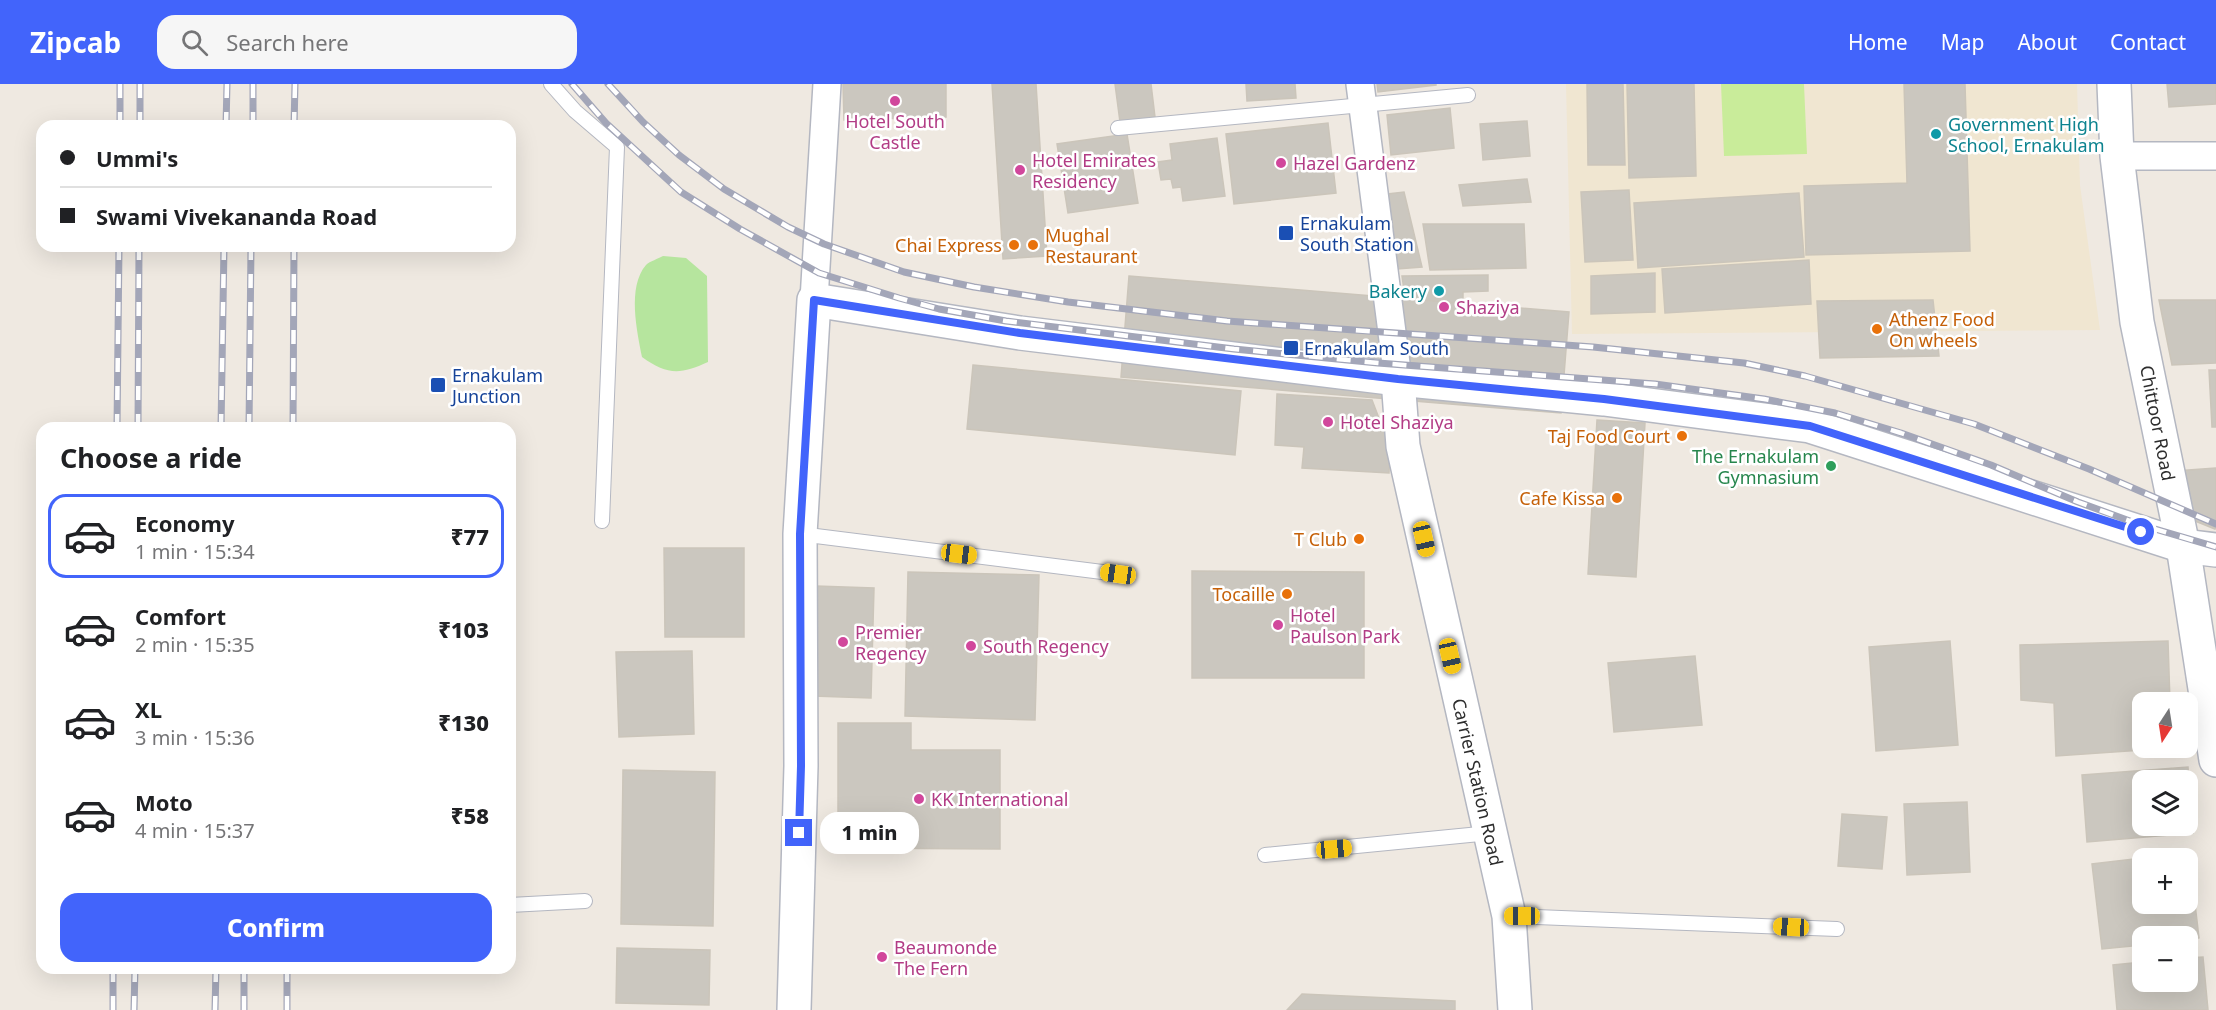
<!DOCTYPE html>
<meta charset="utf-8">
<style>
body{margin:0;font-family:"Noto Sans",sans-serif;background:#f6f6f6;color:#202124;height:100vh;display:flex;flex-direction:column;font-size:22px;white-space:nowrap}
*{box-sizing:border-box;margin:0}
p{font-size:20px;color:#757577}
.icon{flex:none;width:33px;height:33px;fill:none;stroke:currentColor;stroke-width:2;stroke-linecap:round;stroke-linejoin:round}
.map{position:relative;flex:1;overflow:hidden}
.details{position:absolute;left:36px;top:338px;width:480px;height:552px;display:flex;flex-direction:column;background:#fff;border-radius:18px;box-shadow:0 6px 24px #0002}
.details>*{flex:none}
.top-card{position:absolute;left:36px;top:36px;width:480px;height:132px;border-radius:18px;box-shadow:0 6px 24px #0002;display:grid;align-content:center;height:132px;padding:0 24px;background:#fff}
.needle{width:39px;rotate:192deg}
.tools{position:absolute;left:2132px;top:608px;display:grid;gap:12px}
.tools a{display:grid;place-items:center;width:66px;height:66px;border-radius:12px;background:#fff;box-shadow:0 6px 24px #0002;font-size:30px}
.end{position:absolute;width:27px;height:27px;margin:-14px;border:8px solid #4264fb;background:#fff;box-shadow:0 0 0 3px #fff}
.from{border-radius:50%}
.bubble{position:absolute;height:42px;border-radius:18px;background:#fff;box-shadow:0 6px 24px #0002;font-size:20px;font-weight:800;line-height:42px;text-align:center}
.car{position:absolute;width:18px;height:36px;margin:-18px -9px;border-radius:8px;box-shadow:0 0 4px 2px #0007;background:linear-gradient(#f5c518 24%,#345 0 40%,#f5c518 0 76%,#345 0 86%,#f5c518 0)}
.top-card b{display:flex;align-items:center;gap:21px;height:57px;font-size:22px}
.top-card b+b{border-top:2px solid #e0e0e0}
.top-card i{width:15px;height:15px;background:#202124}
ul{padding:0;list-style:none}
li{display:flex;align-items:center;gap:18px;height:84px;margin:0 12px 9px;padding:0 12px;border:3px solid transparent;border-radius:18px}
li div{flex:1}
li b{display:block;font-size:22px}
li em{font-style:normal;font-weight:800}
li.on{border-color:#4264fb}
li>.icon{width:54px;height:54px;stroke-width:1.5}
h2{padding:0 24px;font-size:27px;line-height:72px}
.primary-button{display:flex;gap:12px;margin-top:auto;padding:12px 24px}
.primary-button a{flex:1;height:69px;border-radius:18px;background:#4264fb;color:#fff;font-size:24px;font-weight:800;line-height:69px;text-align:center}
header{display:flex;align-items:center;gap:36px;box-sizing:border-box;height:84px;padding:0 30px;background:#4264fb;color:#fff}
header strong{font-size:28px}
nav{display:flex;gap:33px;margin-inline-start:auto;font-size:21px}
.search{width:420px;height:54px;background:#f6f6f6;display:flex;align-items:center;gap:15px;box-sizing:border-box;padding:0 21px;border-radius:18px;color:#757577;font-size:22px}
.map>svg:first-child{display:block}
.education{fill:#f0e6d1}
.green{fill:#b6e59e}
.pitch{fill:#c9ec9a}
.building{fill:#cbc7bf;stroke:#cbc5ba;stroke-width:1.5;fill-rule:evenodd}
.lines{fill:none;stroke-linecap:round;stroke-linejoin:round}
.service-casing{stroke:#b4b7c1;stroke-width:16}
.minor-casing{stroke:#b4b7c1;stroke-width:30}
.tertiary-casing{stroke:#b4b7c1;stroke-width:36}
.secondary-casing{stroke:#b4b7c1;stroke-width:36}
.service{stroke:#fff;stroke-width:14}
.minor{stroke:#fff;stroke-width:27}
.tertiary{stroke:#fff;stroke-width:33}
.secondary{stroke:#fff;stroke-width:33}
.rail-casing{stroke:#a3a6b8;stroke-width:7}
.rail{stroke:#fff;stroke-width:4.5;stroke-dasharray:14;stroke-linecap:butt}
.route{stroke:#4264fb;stroke-width:8}
.hotel-dot{fill:#d1479c;stroke:#fff;stroke-width:2}
.culture-dot{fill:#0f9aa8;stroke:#fff;stroke-width:2}
.transit-dot{fill:#1a4fb4;stroke:#fff;stroke-width:2}
.food-dot{fill:#e8710a;stroke:#fff;stroke-width:2}
.leisure-dot{fill:#2e9e5b;stroke:#fff;stroke-width:2}
.labels{text-anchor:middle;dominant-baseline:central;stroke-width:5;stroke-linejoin:round;paint-order:stroke}
.hotel-label{font-size:18px;fill:#b23c85;stroke:#fff;text-anchor:start}
.culture-label{font-size:18px;fill:#0d838f;stroke:#fff;text-anchor:start}
.transit-label{font-size:18px;fill:#164399;stroke:#fff;text-anchor:start}
.food-label{font-size:18px;fill:#c56008;stroke:#fff;text-anchor:end}
.street-label{font-size:18px;fill:#2e2e2e;stroke:#fff}
.leisure-label{font-size:18px;fill:#27864d;stroke:#fff;text-anchor:end}
</style>
<header>
<strong>Zipcab</strong>
<div class="search"><svg class="icon" aria-label="search" viewBox="0 0 24 24"><circle cx="10" cy="10" r="6"/><path d="M15 15l6 6"/></svg>Search here</div>
<nav><a>Home</a><a>Map</a><a>About</a><a>Contact</a></nav>
</header>
<div class="map">
<svg width="2216" height="926" viewBox="0 0 2216 926">
<rect width="100%" height="100%" fill="#efe9e1"/>
<path class="education" d="M1566,0h511l3,101 20,145 -528,4z"/>
<path class="green" d="M663,172l23,2 21,18 1,86c-28,13 -41,13 -66,-5 -5,-26 -15,-70 4,-92 4,-4 12,-6 17,-9z"/>
<path class="pitch" d="M1721,0h83l3,70 -83,2z"/>
<g class="building">
<path d="M843,0h103v33l-102,3z"/>
<path d="M992,0h44l11,172 -44,3z"/>
<path d="M1115,0h36l4,33 -35,5z"/>
<path d="M1246,0h49l1,14 -49,3z"/>
<path d="M1377,0h59v1l-58,7z"/>
<path d="M1587,0h36l2,81h-37z"/>
<path d="M1627,0h67l2,92 -67,2z"/>
<path d="M1904,0h61l5,167 -164,4 -2,-69 103,-3z"/>
<path d="M2167,0h49v20l-47,3z"/>
<path d="M1450,24l4,40 -63,7 -4,-40z"/>
<path d="M1527,37l3,35 -47,4 -3,-36z"/>
<path d="M1328,39l8,70 -102,11 -8,-70z"/>
<path d="M1127,50l11,69 -70,10 -11,-69z"/>
<path d="M1217,54l8,58 -42,5 -2,-14 -8,1 -2,-9 -10,1 -3,-18 14,-2 -2,-16z"/>
<path d="M1527,95l4,23 -68,4 -4,-21z"/>
<path d="M1629,106l4,70 -48,2 -4,-70z"/>
<path d="M1404,108l18,75 -25,2 -18,-74z"/>
<path d="M1799,109l5,64 -166,11 -4,-65z"/>
<path d="M1423,140h101l2,44 -96,2z"/>
<path d="M1809,176l2,44 -146,9 -3,-44z"/>
<path d="M1655,189v39l-64,2v-38z"/>
<path d="M1488,191v16l-25,1v13l-72,1 -2,-16h15l-2,-14z"/>
<path d="M1129,192l440,36 -8,101 -440,-36z"/>
<path d="M1933,216l6,56 -119,2 -3,-57z"/>
<path d="M2159,216h57v63l-44,2z"/>
<path d="M973,281l268,26 -6,64 -268,-26z"/>
<path d="M2209,286h7v57h-4z"/>
<path d="M1277,310l95,6 18,47 -1,26 -87,-5 2,-21 -29,-2z"/>
<path d="M1597,336l48,3 -9,154 -48,-3z"/>
<path d="M2216,384v60l-1,1 -30,-12 -10,-46z"/>
<path d="M664,464h80v89h-79z"/>
<path d="M1192,487l172,1v106h-172z"/>
<path d="M908,488l131,3 -4,145 -130,-4z"/>
<path d="M816,502l58,2 -3,110 -58,-2z"/>
<path d="M1950,557l8,104 -82,6 -7,-104z"/>
<path d="M2168,557l2,61h-28v45l30,1 -116,8 -2,-53 -33,-3 -1,-55z"/>
<path d="M692,567l2,83 -75,3 -3,-85z"/>
<path d="M1695,572l7,69 -88,7 -6,-69z"/>
<path d="M838,639h73v27h89v99l-162,-1z"/>
<path d="M2188,683l5,66 -106,9 -5,-67zM2142,696h45v45h-45z"/>
<path d="M623,686l92,2 -2,154 -92,-2z"/>
<path d="M1967,718l3,70 -63,3 -3,-71z"/>
<path d="M1842,730l45,3 -5,52 -44,-3z"/>
<path d="M2189,769l10,85 -12,2v-4h-45v9l-40,4 -10,-85 50,-6v45h45v-45h-44z"/>
<path d="M617,864l93,2 -1,55 -93,-2z"/>
<path d="M2203,873l5,53h-91l-4,-45 29,-3v19h45v-23z"/>
<path d="M1302,910l153,7v9h-168z"/>
</g>
<g class="lines">
<defs>
<g id="service">
<path d="M551,0l24,27 42,36 -15,374"/>
<path d="M1118,44l350,-33"/>
<path d="M800,450l318,40"/>
<path d="M1265,771l225,-22"/>
<path d="M510,821l75,-4"/>
<path d="M1509,832l328,13"/>
</g>
<g id="minor">
<path d="M1360,0l38,295"/>
<path d="M2117,72h99"/>
<path d="M814,216l13,-216"/>
</g>
<g id="tertiary">
<path d="M1398,295l5,67 106,470 6,94"/>
<path d="M794,926l7,-244 -1,-232 14,-234 206,33 378,46 206,20 206,27 373,120"/>
</g>
<g id="secondary">
<path d="M2114,0l3,72 20,166 46,224 33,214"/>
<path d="M2183,462l33,4"/>
</g>
</defs>
<use href="#service" class="service-casing"/>
<use href="#minor" class="minor-casing"/>
<use href="#tertiary" class="tertiary-casing"/>
<use href="#secondary" class="secondary-casing"/>
<use href="#service" class="service"/>
<use href="#minor" class="minor"/>
<use href="#tertiary" class="tertiary"/>
<use href="#secondary" class="secondary"/>
<defs>
<g id="rail">
<path d="M572,0l34,39 75,69 59,37 79,44 80,25 40,11 67,12 228,28 144,14 277,21 109,15 71,14 66,20 90,32 87,37 60,22 78,23"/>
<path d="M608,0l35,38 36,33 45,34 64,38 36,17 80,28 70,15 94,15 159,19 366,26 151,16 61,13 169,48 115,45 127,55"/>
<path d="M120,42v-42"/>
<path d="M140,42v-42"/>
<path d="M226,42l1,-42"/>
<path d="M253,42v-42"/>
<path d="M294,42l1,-42"/>
<path d="M117,344l2,-182"/>
<path d="M138,344l1,-182"/>
<path d="M221,344l3,-182"/>
<path d="M249,344l2,-182"/>
<path d="M293,344l1,-182"/>
<path d="M113,926v-42"/>
<path d="M134,926l1,-42"/>
<path d="M215,926l1,-42"/>
<path d="M244,926v-42"/>
<path d="M287,926v-42"/>
</g>
</defs>
<use href="#rail" class="rail-casing"/>
<use href="#rail" class="rail"/>
</g>
<g class="lines">
<path class="route" d="M799,749l2,-67 -1,-232 14,-234 206,33 378,46 206,20 206,27 331,106"/>
</g>
<g class="hotel-dot">
<circle cx="895" cy="17" r="6"/>
<circle cx="1281" cy="79" r="6"/>
<circle cx="1020" cy="86" r="6"/>
<circle cx="1444" cy="223" r="6"/>
<circle cx="1328" cy="338" r="6"/>
<circle cx="1278" cy="541" r="6"/>
<circle cx="843" cy="558" r="6"/>
<circle cx="971" cy="562" r="6"/>
<circle cx="919" cy="715" r="6"/>
<circle cx="882" cy="873" r="6"/>
</g>
<g class="culture-dot">
<circle cx="1936" cy="50" r="6"/>
<circle cx="1439" cy="207" r="6"/>
</g>
<g class="transit-dot">
<rect x="1278" y="141" width="16" height="16" rx="3"/>
<rect x="1283" y="256" width="16" height="16" rx="3"/>
<rect x="430" y="293" width="16" height="16" rx="3"/>
</g>
<g class="food-dot">
<circle cx="1014" cy="161" r="6"/>
<circle cx="1033" cy="161" r="6"/>
<circle cx="1877" cy="245" r="6"/>
<circle cx="1682" cy="352" r="6"/>
<circle cx="1617" cy="414" r="6"/>
<circle cx="1359" cy="455" r="6"/>
<circle cx="1287" cy="510" r="6"/>
</g>
<circle class="leisure-dot" cx="1831" cy="382" r="6"/>
<g class="labels">
<g class="hotel-label">
<text x="895" y="37" text-anchor="middle">Hotel South<tspan x="895" dy="21">Castle</tspan></text>
<text x="1032" y="76">Hotel Emirates<tspan x="1032" dy="21">Residency</tspan></text>
<text x="1293" y="79">Hazel Gardenz</text>
<text x="1456" y="223">Shaziya</text>
<text x="1340" y="338">Hotel Shaziya</text>
<text x="1290" y="531">Hotel<tspan x="1290" dy="21">Paulson Park</tspan></text>
<text x="855" y="548">Premier<tspan x="855" dy="21">Regency</tspan></text>
<text x="983" y="562">South Regency</text>
<text x="931" y="715">KK International</text>
<text x="894" y="863">Beaumonde<tspan x="894" dy="21">The Fern</tspan></text>
</g>
<g class="culture-label">
<text x="1948" y="40">Government High<tspan x="1948" dy="21">School, Ernakulam</tspan></text>
<text x="1427" y="207" text-anchor="end">Bakery</text>
</g>
<g class="transit-label">
<text x="1300" y="139">Ernakulam<tspan x="1300" dy="21">South Station</tspan></text>
<text x="1304" y="264">Ernakulam South</text>
<text x="452" y="291">Ernakulam<tspan x="452" dy="21">Junction</tspan></text>
</g>
<g class="food-label">
<text x="1045" y="151" text-anchor="start">Mughal<tspan x="1045" dy="21">Restaurant</tspan></text>
<text x="1002" y="161">Chai Express</text>
<text x="1889" y="235" text-anchor="start">Athenz Food<tspan x="1889" dy="21">On wheels</tspan></text>
<text x="1670" y="352">Taj Food Court</text>
<text x="1605" y="414">Cafe Kissa</text>
<text x="1347" y="455">T Club</text>
<text x="1275" y="510">Tocaille</text>
</g>
<g class="street-label">
<text transform="translate(2158 339) rotate(79)">Chittoor Road</text>
<text transform="translate(1478 698) rotate(77)">Carrier Station Road</text>
</g>
<g class="leisure-label">
<text x="1819" y="372">The Ernakulam<tspan x="1819" dy="21">Gymnasium</tspan></text>
</g>
</g>
</svg>
<div class="tools">
<a><svg class="needle" viewBox="-14 -14 28 28"><path d="M0-13l5 13h-10z" fill="#e53935"/><path d="M0 13l5-13h-10z" fill="#757577"/></svg></a>
<a><svg class="icon" aria-label="layers" viewBox="0 0 24 24"><path d="M12 4l9 5-9 5-9-5zM3 14l9 5 9-5"/></svg></a>
<a>+</a>
<a>−</a>
</div>
<i class="end from" style="left:2141px;top:448px"></i>
<i class="end" style="left:799px;top:749px"></i>
<div class="bubble" style="left:820px;top:728px;width:99px">1 min</div>
<i class="car" style="left:1424px;top:455px;rotate:167deg"></i>
<i class="car" style="left:959px;top:470px;rotate:97deg"></i>
<i class="car" style="left:1118px;top:490px;rotate:278deg"></i>
<i class="car" style="left:1450px;top:572px;rotate:167deg"></i>
<i class="car" style="left:1334px;top:765px;rotate:85deg"></i>
<i class="car" style="left:1522px;top:832px;rotate:270deg"></i>
<i class="car" style="left:1791px;top:843px;rotate:273deg"></i>
<div class="top-card">
<b><i class="from"></i>Ummi's</b>
<b><i></i>Swami Vivekananda Road</b>
</div>
<section class="details">
<h2>Choose a ride</h2>
<ul>
<li class="on"><svg class="icon" aria-label="car" viewBox="0 0 24 24"><path d="M5 17H2v-5l4-1 3-4h7l3 4 3 1v5h-3M9 17h6M6 11h13"/><circle cx="7" cy="17" r="2"/><circle cx="17" cy="17" r="2"/></svg><div><b>Economy</b><p>1 min · 15:34</p></div><em>₹77</em></li>
<li><svg class="icon" aria-label="car" viewBox="0 0 24 24"><path d="M5 17H2v-5l4-1 3-4h7l3 4 3 1v5h-3M9 17h6M6 11h13"/><circle cx="7" cy="17" r="2"/><circle cx="17" cy="17" r="2"/></svg><div><b>Comfort</b><p>2 min · 15:35</p></div><em>₹103</em></li>
<li><svg class="icon" aria-label="car" viewBox="0 0 24 24"><path d="M5 17H2v-5l4-1 3-4h7l3 4 3 1v5h-3M9 17h6M6 11h13"/><circle cx="7" cy="17" r="2"/><circle cx="17" cy="17" r="2"/></svg><div><b>XL</b><p>3 min · 15:36</p></div><em>₹130</em></li>
<li><svg class="icon" aria-label="car" viewBox="0 0 24 24"><path d="M5 17H2v-5l4-1 3-4h7l3 4 3 1v5h-3M9 17h6M6 11h13"/><circle cx="7" cy="17" r="2"/><circle cx="17" cy="17" r="2"/></svg><div><b>Moto</b><p>4 min · 15:37</p></div><em>₹58</em></li>
</ul>
<div class="primary-button"><a>Confirm</a></div>
</section>
</div>
